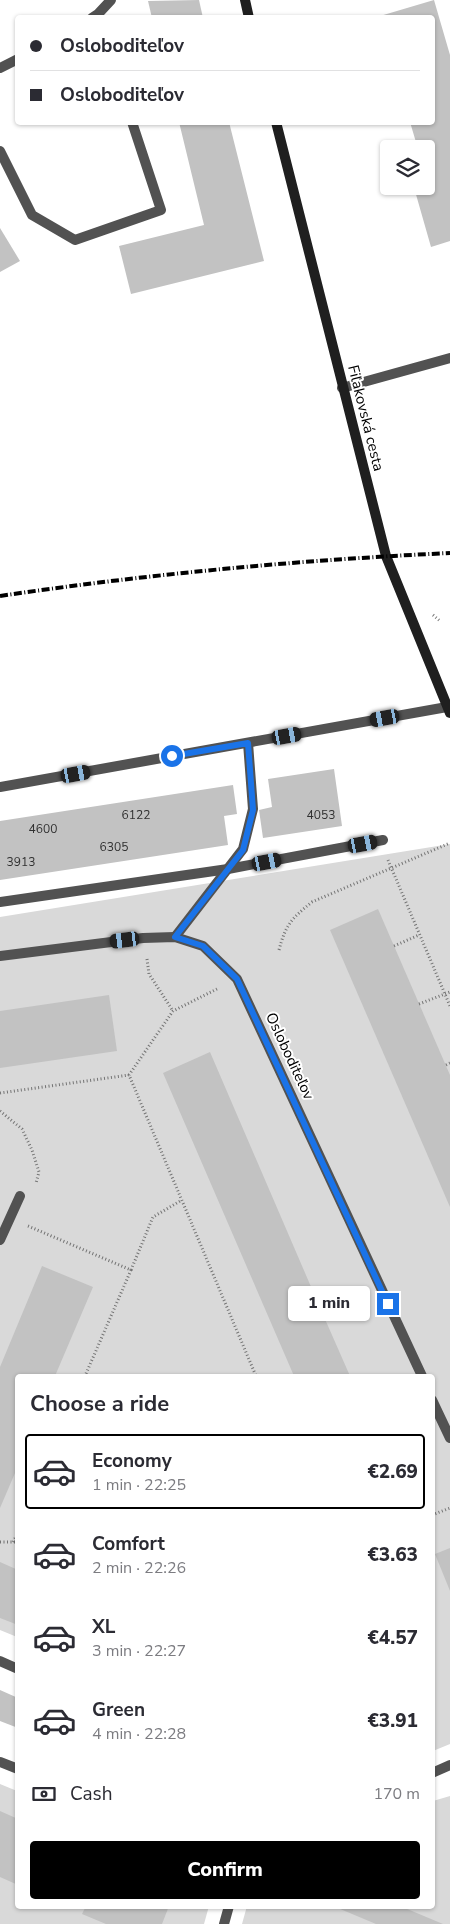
<!DOCTYPE html>
<meta charset="utf-8">
<style>
body{margin:0;font-family:"Nunito Sans",sans-serif;background:#f7f7f7;color:#2b2b33;height:100vh;display:flex;flex-direction:column;font-size:19px;white-space:nowrap}
*{box-sizing:border-box;margin:0}
p{font-size:16px;color:#7c7c81}
.icon{flex:none;width:28px;height:28px;fill:none;stroke:currentColor;stroke-width:2;stroke-linecap:round;stroke-linejoin:round}
.map{position:relative;flex:1;overflow:hidden}
.sheet{position:absolute;left:15px;top:1374px;width:420px;height:535px;display:flex;flex-direction:column;background:#fff;border-radius:5px;box-shadow:0 1px 4px #0004}
.sheet>*{flex:none}
.top-card{position:absolute;left:15px;top:15px;width:420px;height:110px;border-radius:5px;box-shadow:0 1px 4px #0004;display:grid;align-content:center;height:110px;padding:0 15px;background:#fff}
.fabs{position:absolute;left:380px;top:140px;display:grid;gap:10px}
.fabs a{display:grid;place-items:center;width:55px;height:55px;border-radius:5px;background:#fff;box-shadow:0 1px 4px #0004;font-size:25px}
.end{position:absolute;width:22px;height:22px;margin:-11px;border:6px solid #1a73e8;background:#fff;box-shadow:0 0 0 2px #fff}
.from{border-radius:50%}
.bubble{position:absolute;height:35px;border-radius:5px;background:#fff;box-shadow:0 1px 4px #0004;font-size:16px;font-weight:800;line-height:35px;text-align:center}
.car{position:absolute;width:15px;height:30px;margin:-15px -8px;border-radius:6px;box-shadow:0 0 4px 1px #0007;background:linear-gradient(#222 24%,#8ab4d8 0 40%,#222 0 76%,#8ab4d8 0 86%,#222 0)}
.top-card b{display:flex;align-items:center;gap:18px;height:48px;font-size:19px}
.top-card b+b{border-top:1px solid #e1e1e2}
.top-card i{width:12px;height:12px;background:#2b2b33}
ul{padding:0;list-style:none}
li{display:flex;align-items:center;gap:15px;height:75px;margin:0 10px 8px;padding:0 5px;border:2px solid transparent;border-radius:5px}
li div{flex:1}
li b{display:block;font-size:19px}
li em{font-style:normal;font-weight:800}
li.active{border-color:#000}
li>.icon{width:45px;height:45px;stroke-width:1.5}
h2{padding:0 15px;font-size:22px;line-height:60px}
.pay{display:flex;align-items:center;gap:12px;height:55px;padding:0 15px;font-size:19px}
.pay p{margin-inline-start:auto}
.action{display:flex;gap:10px;margin-top:auto;padding:10px 15px}
.action a{flex:1;height:58px;border-radius:5px;background:#000;color:#fff;font-size:20px;font-weight:800;line-height:58px;text-align:center}
.map>svg:first-child{display:block}
.green{fill:#d9d9d9}
.building{fill:#c2c2c2}
.lines{fill:none;stroke-linecap:round;stroke-linejoin:round}
.path{stroke:#747474;stroke-width:3;stroke-dasharray:1 2.5;stroke-linecap:butt}
.lane{stroke:#525252;stroke-width:10}
.street{stroke:#525252;stroke-width:10}
.secondary{stroke:#1f1f1f;stroke-width:10}
.rail{stroke:#000;stroke-width:4;stroke-dasharray:8 2.5 1 2.5;stroke-linecap:butt}
.route{stroke:#1a73e8;stroke-width:6}
.labels{text-anchor:middle;dominant-baseline:central;stroke-width:4;stroke-linejoin:round;paint-order:stroke}
.number-label{font-size:12px;fill:#303030}
.street-label{font-size:15px;fill:#000;stroke:#fff}
</style>
<div class="map">
<svg width="450" height="1924" viewBox="0 0 450 1924">
<rect width="100%" height="100%" fill="#fff"/>
<g class="green">
<path d="M450,844v900l-17,7 -1,-375h-414l-1,261 -17,-7v-713z"/>
<path d="M0,1784l17,7 1,115h191l-5,18h-204z"/>
<path d="M450,1796v128h-208l5,-18h185l1,-105z"/>
</g>
<g class="building">
<path d="M199,0l4,18h-51l-4,-17z"/>
<path d="M434,0l16,55v186l-19,6 -16,-56 14,-4 -3,-8v-30h-8l-8,-27h22v-104h-52v-2z"/>
<path d="M179,122h50l35,139 -133,33 -12,-48 85,-21z"/>
<path d="M0,228l20,33 -20,11z"/>
<path d="M334,769l8,57 -79,12 -4,-28 13,-3 -4,-28z"/>
<path d="M233,785l4,29 -13,2 4,29 -228,35v-59z"/>
<path d="M378,909l72,166v132l-120,-277z"/>
<path d="M109,995l8,56 -117,17v-57z"/>
<path d="M210,1052l111,258 29,66h-56l-131,-303z"/>
<path d="M42,1266l51,21 -38,89h-37v90l-18,42v-141z"/>
<path d="M450,1548v43l-15,-37z"/>
<path d="M0,1562l18,8v55l-18,-7z"/>
<path d="M0,1690l18,8v30l-18,-7z"/>
<path d="M0,1811l18,8v66l-18,-8z"/>
<path d="M86,1906h83l-7,18h-56l-24,-10z"/>
<path d="M333,1906h67l43,18h-67z"/>
</g>
<g class="lines">
<g class="path">
<path d="M433,615l7,6"/>
<path d="M388,860l62,146"/>
<path d="M394,946l25,-11"/>
<path d="M279,950c7,-26 12,-31 33,-48l138,-59"/>
<path d="M147,959l2,15 24,37"/>
<path d="M217,989l-44,22 -44,64 127,301"/>
<path d="M419,1004l31,-12"/>
<path d="M446,1065l4,-2"/>
<path d="M0,1093l129,-18"/>
<path d="M0,1111l22,18 10,21 7,22 -3,11"/>
<path d="M28,1226l103,44 -46,106"/>
<path d="M131,1270l22,-53 29,-17"/>
<path d="M432,1515l18,-7"/>
<path d="M0,1542h18"/>
<path d="M13,1542l5,-9"/>
<path d="M432,1634v10"/>
</g>
<g class="lane">
<path d="M92,18l6,-4 13,-14"/>
<path d="M0,68l18,-9"/>
<path d="M0,151l32,64 43,25 86,-30 -29,-88"/>
<path d="M342,388l108,-30"/>
<path d="M0,902l228,-33 155,-29"/>
<path d="M175,937l68,-88 10,-40 -5,-66"/>
</g>
<g class="street">
<path d="M0,787l447,-80"/>
<path d="M0,956l143,-18 32,-1 28,9 34,33 185,397"/>
<path d="M0,1240l20,-44"/>
<path d="M432,1400l18,38"/>
<path d="M0,1661l18,8"/>
<path d="M0,1762l18,7"/>
<path d="M432,1773l18,-8"/>
<path d="M224,1924l5,-18"/>
</g>
<g class="secondary">
<path d="M245,0l4,18"/>
<path d="M276,122l110,434 64,157"/>
</g>
<path class="rail" d="M0,596c149,-22 299,-36 450,-43"/>
</g>
<g class="lines">
<path class="route" d="M172,756l76,-13 5,67 -10,40 -68,87 28,9 34,33 151,325"/>
</g>
<g class="labels">
<g class="number-label">
<text x="136" y="815">6122</text>
<text x="321" y="815">4053</text>
<text x="43" y="829">4600</text>
<text x="114" y="847">6305</text>
<text x="21" y="862">3913</text>
</g>
<g class="street-label">
<text transform="translate(366 418) rotate(76)">Fiľakovská cesta</text>
<text transform="translate(290 1056) rotate(65)">Osloboditeľov</text>
</g>
</g>
</svg>
<div class="fabs">
<a><svg class="icon" aria-label="layers" viewBox="0 0 24 24"><path d="M12 4l9 5-9 5-9-5zM3 14l9 5 9-5"/></svg></a>
</div>
<i class="end from" style="left:172px;top:756px"></i>
<i class="end" style="left:388px;top:1304px"></i>
<div class="bubble" style="left:288px;top:1286px;width:82px">1 min</div>
<i class="car" style="left:385px;top:718px;rotate:260deg"></i>
<i class="car" style="left:287px;top:736px;rotate:80deg"></i>
<i class="car" style="left:76px;top:774px;rotate:80deg"></i>
<i class="car" style="left:363px;top:844px;rotate:79deg"></i>
<i class="car" style="left:267px;top:862px;rotate:79deg"></i>
<i class="car" style="left:125px;top:940px;rotate:263deg"></i>
<div class="top-card">
<b><i class="from"></i>Osloboditeľov</b>
<b><i></i>Osloboditeľov</b>
</div>
<section class="sheet">
<h2>Choose a ride</h2>
<ul>
<li class="active"><svg class="icon" aria-label="car" viewBox="0 0 24 24"><path d="M5 17H2v-5l4-1 3-4h7l3 4 3 1v5h-3M9 17h6M6 11h13"/><circle cx="7" cy="17" r="2"/><circle cx="17" cy="17" r="2"/></svg><div><b>Economy</b><p>1 min · 22:25</p></div><em>€2.69</em></li>
<li><svg class="icon" aria-label="car" viewBox="0 0 24 24"><path d="M5 17H2v-5l4-1 3-4h7l3 4 3 1v5h-3M9 17h6M6 11h13"/><circle cx="7" cy="17" r="2"/><circle cx="17" cy="17" r="2"/></svg><div><b>Comfort</b><p>2 min · 22:26</p></div><em>€3.63</em></li>
<li><svg class="icon" aria-label="car" viewBox="0 0 24 24"><path d="M5 17H2v-5l4-1 3-4h7l3 4 3 1v5h-3M9 17h6M6 11h13"/><circle cx="7" cy="17" r="2"/><circle cx="17" cy="17" r="2"/></svg><div><b>XL</b><p>3 min · 22:27</p></div><em>€4.57</em></li>
<li><svg class="icon" aria-label="car" viewBox="0 0 24 24"><path d="M5 17H2v-5l4-1 3-4h7l3 4 3 1v5h-3M9 17h6M6 11h13"/><circle cx="7" cy="17" r="2"/><circle cx="17" cy="17" r="2"/></svg><div><b>Green</b><p>4 min · 22:28</p></div><em>€3.91</em></li>
</ul>
<div class="pay"><svg class="icon" aria-label="cash" viewBox="0 0 24 24"><path d="M3 7h18v10H3z"/><circle cx="12" cy="12" r="2"/></svg>Cash<p>170 m</p></div>
<div class="action"><a>Confirm</a></div>
</section>
</div>
